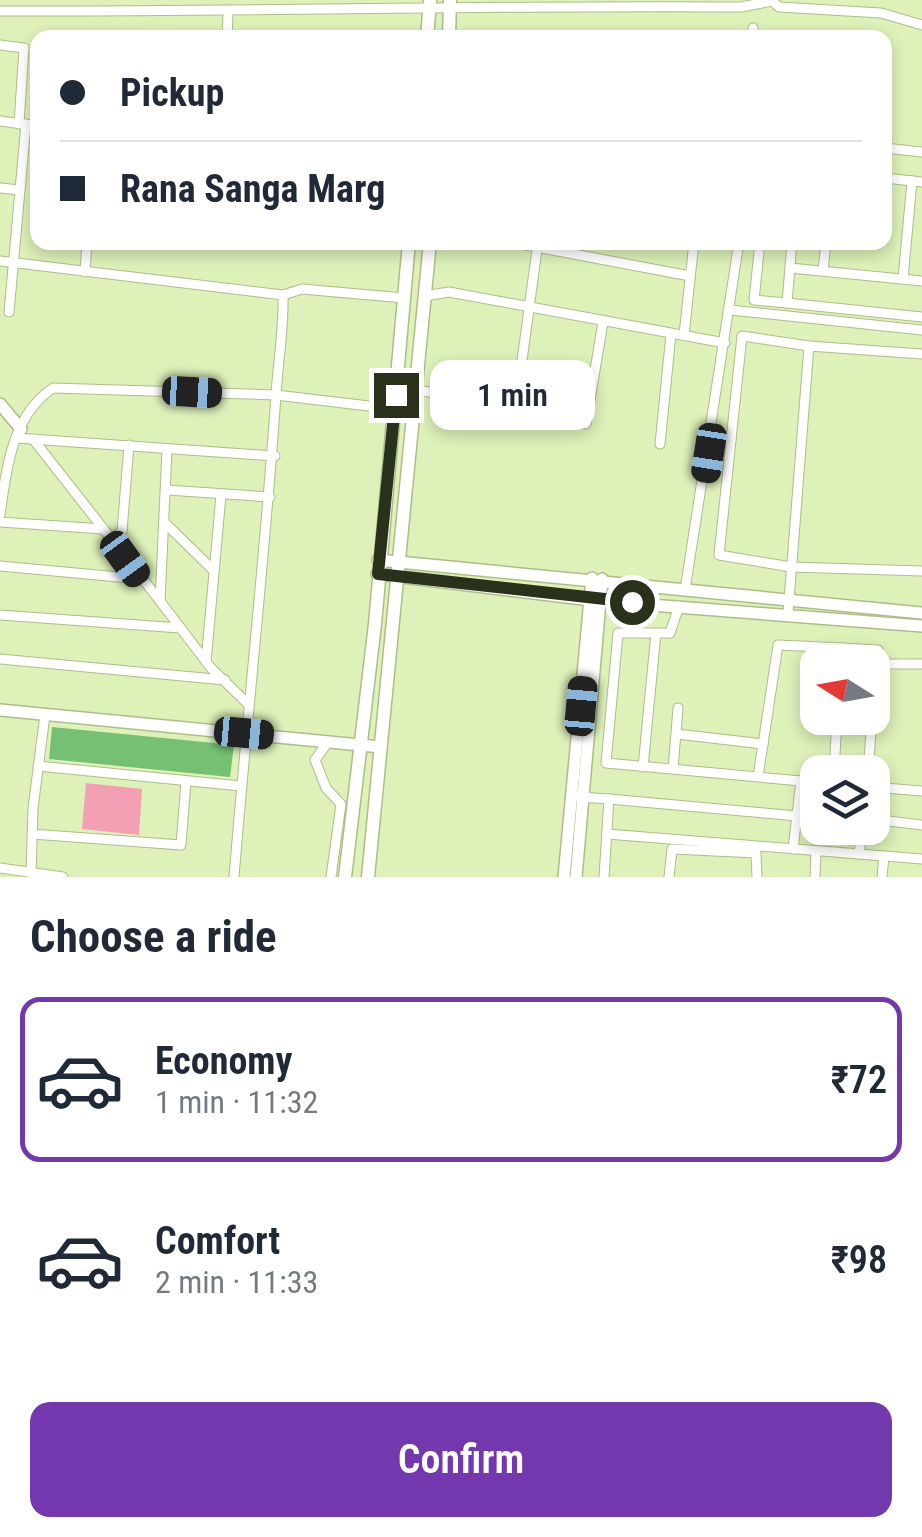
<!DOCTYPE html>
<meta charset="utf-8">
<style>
body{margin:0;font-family:"Roboto Condensed",sans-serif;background:#f2f2f3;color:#1f2937;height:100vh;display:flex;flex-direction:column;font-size:38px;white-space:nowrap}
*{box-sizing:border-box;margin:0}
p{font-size:32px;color:#747a83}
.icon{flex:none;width:55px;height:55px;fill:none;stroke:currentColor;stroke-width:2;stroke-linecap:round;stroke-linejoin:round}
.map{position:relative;height:877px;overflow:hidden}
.side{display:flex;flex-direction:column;background:#fff;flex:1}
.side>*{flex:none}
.guide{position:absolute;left:30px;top:30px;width:862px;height:220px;border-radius:20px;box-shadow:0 5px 15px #0003;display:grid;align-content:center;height:220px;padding:0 30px;background:#fff}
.needle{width:65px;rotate:281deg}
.tools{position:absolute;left:800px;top:645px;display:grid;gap:20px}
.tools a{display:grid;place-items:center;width:90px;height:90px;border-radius:20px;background:#fff;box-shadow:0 5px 15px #0003;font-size:50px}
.end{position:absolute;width:45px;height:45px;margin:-22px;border:12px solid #2a311b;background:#fff;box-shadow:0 0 0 5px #fff}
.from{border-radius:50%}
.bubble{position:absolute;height:70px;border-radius:20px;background:#fff;box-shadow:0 5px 15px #0003;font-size:32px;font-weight:600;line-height:70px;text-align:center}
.car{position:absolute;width:30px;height:60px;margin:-30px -15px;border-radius:12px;box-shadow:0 0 8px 2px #0007;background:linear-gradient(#222 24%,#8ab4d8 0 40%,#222 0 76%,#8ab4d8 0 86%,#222 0)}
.guide b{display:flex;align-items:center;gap:35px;height:95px;font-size:38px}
.guide b+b{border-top:2px solid #e0e1e3}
.guide i{width:25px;height:25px;background:#1f2937}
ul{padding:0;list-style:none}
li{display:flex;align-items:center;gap:30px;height:165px;margin:0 20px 15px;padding:0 10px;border:5px solid transparent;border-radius:20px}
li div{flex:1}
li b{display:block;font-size:38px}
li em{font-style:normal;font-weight:600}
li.current{border-color:#7338ae}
li>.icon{width:90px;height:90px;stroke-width:1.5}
h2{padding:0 30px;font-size:45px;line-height:120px}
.cta{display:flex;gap:20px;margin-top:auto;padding:20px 30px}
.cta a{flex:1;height:115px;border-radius:20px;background:#7338ae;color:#fff;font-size:40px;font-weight:600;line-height:115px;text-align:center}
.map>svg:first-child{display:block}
.green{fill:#f3a0b5}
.building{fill:#76c073}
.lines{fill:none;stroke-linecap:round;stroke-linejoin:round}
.minor-casing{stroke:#acbe88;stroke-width:11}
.tertiary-casing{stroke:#acbe88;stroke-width:14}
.secondary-casing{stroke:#acbe88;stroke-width:15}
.minor{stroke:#fff;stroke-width:9}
.tertiary{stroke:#fff;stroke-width:11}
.secondary{stroke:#fff;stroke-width:12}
.route{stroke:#2a311b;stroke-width:12}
</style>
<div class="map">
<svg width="922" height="877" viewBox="0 0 922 877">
<rect width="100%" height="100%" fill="#ddf1b9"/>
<path class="green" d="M86,783l56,6 -3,46 -57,-6z"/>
<path class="building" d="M52,727l182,18 -4,32 -181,-18z"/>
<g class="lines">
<defs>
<g id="minor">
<path d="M0,11c247,1 494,-6 741,-4l31,-6 7,6 102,6 41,12"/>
<path d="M227,38l1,-24"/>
<path d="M753,38v-10"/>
<path d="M0,45l24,3 -5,76"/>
<path d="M0,121l38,5"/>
<path d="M885,148l37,4"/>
<path d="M885,178l37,4"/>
<path d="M0,188l20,2"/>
<path d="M510,242l180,34"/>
<path d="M760,242l-6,58 33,3 5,-61"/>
<path d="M0,261l283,34c1,34 -5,66 -7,100 -11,161 -29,321 -42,482"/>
<path d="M790,268l132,13"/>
<path d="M823,271l3,-29"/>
<path d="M85,272l2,-30"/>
<path d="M903,279l9,-98"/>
<path d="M283,295l19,-6 102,9"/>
<path d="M425,296l24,-4 276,51"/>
<path d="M787,303l135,14"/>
<path d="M730,310l192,20"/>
<path d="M9,312l17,-188"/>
<path d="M684,335l10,-93"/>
<path d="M809,346l113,8"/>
<path d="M415,390l101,15 22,-163"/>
<path d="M586,424l17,-102"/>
<path d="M16,438l259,18"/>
<path d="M33,439l127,162"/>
<path d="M711,439l20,1 11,-104 67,10 -21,267"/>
<path d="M731,440l-12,115 72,12 131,4"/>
<path d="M660,444l11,-110"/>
<path d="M167,450l-7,151 51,67 37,36"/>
<path d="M167,490l103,7"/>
<path d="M0,515c6,-45 12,-100 53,-127l223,7 118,14"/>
<path d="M0,522l103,7"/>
<path d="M165,523l49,48"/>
<path d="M110,540l12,-9 7,-86"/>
<path d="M0,566l140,13"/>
<path d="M685,590l54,-348"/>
<path d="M679,606l-9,27h-52l-12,130 195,18 -8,68"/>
<path d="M0,615l180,13"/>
<path d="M0,659l225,21"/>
<path d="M206,662l15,-167"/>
<path d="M842,662l1,-14 35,2 -6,61"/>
<path d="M876,664h46"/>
<path d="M677,734l86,10 15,-99 65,3"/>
<path d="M328,742l-13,18 11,28 15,16 -10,73"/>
<path d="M38,766l203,20"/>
<path d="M643,767l13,-134"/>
<path d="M673,769l5,-61"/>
<path d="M834,772l3,-54"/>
<path d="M868,772l4,-54"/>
<path d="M758,776l5,-32"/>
<path d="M801,781l17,1"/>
<path d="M872,787l50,4"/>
<path d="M579,797l30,2 -5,78"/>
<path d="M609,799l188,17"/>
<path d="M872,819l50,6"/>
<path d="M32,834l149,11 5,-64"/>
<path d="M607,834l315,25"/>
<path d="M859,854l3,-26"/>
<path d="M0,868l63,9"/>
<path d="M31,873l2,-65 12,-93"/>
<path d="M669,877l3,-28 84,4 1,24"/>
<path d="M815,877l1,-26"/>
<path d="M882,877l2,-21"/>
</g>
<g id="tertiary">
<path d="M0,404l21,25"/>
<path d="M378,560l544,53"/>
<path d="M377,574l222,27 323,25"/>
<path d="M0,710l381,37"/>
<path d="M564,877l28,-299"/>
<path d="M576,877l26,-298"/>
</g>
<g id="secondary">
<path d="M427,38l3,-38"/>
<path d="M449,38l1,-38"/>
<path d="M345,877l30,-253 34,-382"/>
<path d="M368,877l62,-635"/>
</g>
</defs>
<use href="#minor" class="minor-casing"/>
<use href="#tertiary" class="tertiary-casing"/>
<use href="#secondary" class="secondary-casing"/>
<use href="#minor" class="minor"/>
<use href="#tertiary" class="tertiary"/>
<use href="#secondary" class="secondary"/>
</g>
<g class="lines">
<path class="route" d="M396,395l-18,179 254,28"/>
</g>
</svg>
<div class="tools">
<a><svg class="needle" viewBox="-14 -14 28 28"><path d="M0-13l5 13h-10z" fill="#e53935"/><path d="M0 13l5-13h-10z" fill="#747a83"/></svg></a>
<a><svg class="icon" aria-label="layers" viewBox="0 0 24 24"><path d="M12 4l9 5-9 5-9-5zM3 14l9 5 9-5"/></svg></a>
</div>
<i class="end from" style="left:632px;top:602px"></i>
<i class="end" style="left:396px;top:395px"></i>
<div class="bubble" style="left:430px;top:360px;width:165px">1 min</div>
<i class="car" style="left:192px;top:392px;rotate:93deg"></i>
<i class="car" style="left:709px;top:453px;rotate:189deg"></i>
<i class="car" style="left:125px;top:559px;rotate:144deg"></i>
<i class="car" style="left:581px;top:706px;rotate:5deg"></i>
<i class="car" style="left:244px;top:733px;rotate:95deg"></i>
<div class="guide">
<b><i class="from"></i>Pickup</b>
<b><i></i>Rana Sanga Marg</b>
</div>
</div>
<section class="side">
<h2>Choose a ride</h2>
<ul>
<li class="current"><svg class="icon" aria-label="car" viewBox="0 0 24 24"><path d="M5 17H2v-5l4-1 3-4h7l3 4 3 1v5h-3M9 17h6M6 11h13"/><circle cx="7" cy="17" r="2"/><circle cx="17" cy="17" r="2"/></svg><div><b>Economy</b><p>1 min · 11:32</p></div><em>₹72</em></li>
<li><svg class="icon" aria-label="car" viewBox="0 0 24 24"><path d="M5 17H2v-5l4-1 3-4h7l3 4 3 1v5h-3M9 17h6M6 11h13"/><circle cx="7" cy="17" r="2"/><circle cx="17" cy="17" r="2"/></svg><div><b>Comfort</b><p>2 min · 11:33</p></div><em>₹98</em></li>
</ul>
<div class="cta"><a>Confirm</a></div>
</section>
